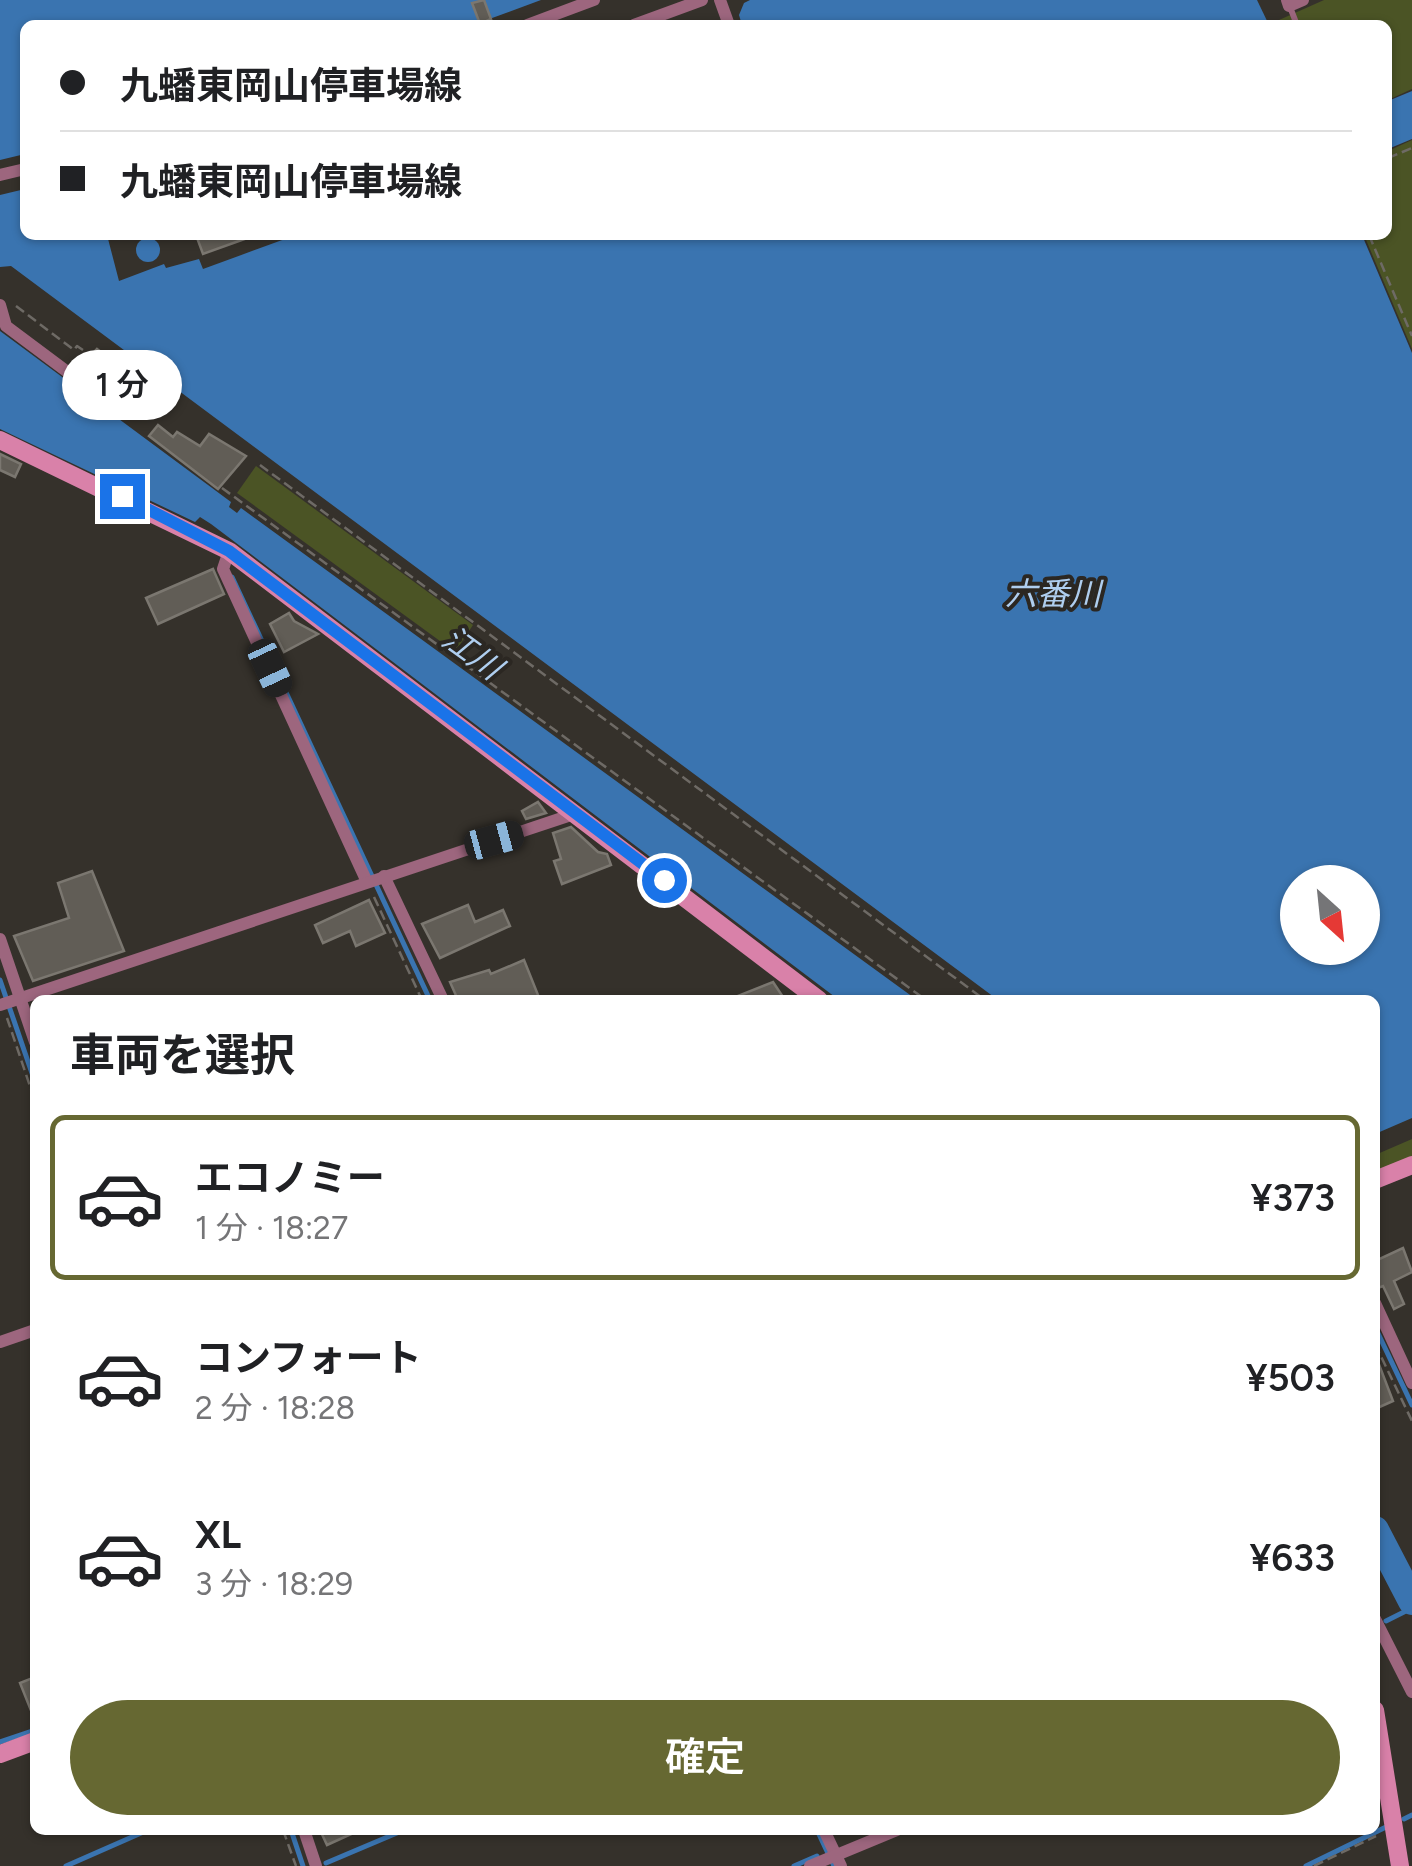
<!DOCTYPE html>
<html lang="ja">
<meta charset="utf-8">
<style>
body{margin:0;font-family:Figtree,"Noto Sans JP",sans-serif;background:#f2f2f2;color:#202124;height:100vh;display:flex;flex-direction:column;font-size:38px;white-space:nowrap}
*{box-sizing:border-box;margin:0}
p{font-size:32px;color:#757577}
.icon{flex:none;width:55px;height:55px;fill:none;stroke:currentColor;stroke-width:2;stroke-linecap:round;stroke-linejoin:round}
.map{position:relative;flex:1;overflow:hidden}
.panel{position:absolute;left:30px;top:995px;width:1350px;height:840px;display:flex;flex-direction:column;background:#fff;border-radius:15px;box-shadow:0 2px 8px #0004}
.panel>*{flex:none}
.top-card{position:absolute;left:20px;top:20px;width:1372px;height:220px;border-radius:15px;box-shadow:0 2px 8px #0004;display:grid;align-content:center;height:220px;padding:0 40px;background:#fff}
.needle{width:65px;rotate:153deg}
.fabs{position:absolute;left:1280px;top:865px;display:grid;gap:20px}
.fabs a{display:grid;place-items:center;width:100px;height:100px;border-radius:50%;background:#fff;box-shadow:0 2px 8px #0004;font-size:50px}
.end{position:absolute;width:45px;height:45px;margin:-22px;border:12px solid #1a73e8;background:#fff;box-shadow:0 0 0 5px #fff}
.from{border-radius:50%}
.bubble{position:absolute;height:70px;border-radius:35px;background:#fff;box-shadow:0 2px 8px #0004;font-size:32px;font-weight:600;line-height:70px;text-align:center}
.car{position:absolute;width:30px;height:60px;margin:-30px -15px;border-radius:12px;box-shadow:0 0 8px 2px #0007;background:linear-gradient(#222 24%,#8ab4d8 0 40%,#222 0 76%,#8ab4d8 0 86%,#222 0)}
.top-card b{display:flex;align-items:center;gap:35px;height:95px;font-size:38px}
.top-card b+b{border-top:2px solid #e0e0e0}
.top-card i{width:25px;height:25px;background:#202124}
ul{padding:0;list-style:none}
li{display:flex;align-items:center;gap:30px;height:165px;margin:0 20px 15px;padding:0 20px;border:5px solid transparent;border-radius:15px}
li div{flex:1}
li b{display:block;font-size:38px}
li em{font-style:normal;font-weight:600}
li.selected{border-color:#666832}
li>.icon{width:90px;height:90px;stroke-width:1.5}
h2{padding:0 40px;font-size:45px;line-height:120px}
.action{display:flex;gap:20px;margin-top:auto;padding:20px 40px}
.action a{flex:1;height:115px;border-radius:60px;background:#666832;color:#fff;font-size:40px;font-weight:600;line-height:115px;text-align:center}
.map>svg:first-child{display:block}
.green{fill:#4b5425}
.water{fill:#3a74b0;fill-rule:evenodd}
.pier{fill:#35312b}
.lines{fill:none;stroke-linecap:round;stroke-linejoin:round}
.stream{stroke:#3a74b0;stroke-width:5}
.river{stroke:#3a74b0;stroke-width:28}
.building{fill:#615d56;stroke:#7b7770;stroke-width:2.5}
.path{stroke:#6e6a65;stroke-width:2.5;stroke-dasharray:10 5;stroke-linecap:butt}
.lane{stroke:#9d667e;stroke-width:6}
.street{stroke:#9d667e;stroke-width:12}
.secondary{stroke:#d981a9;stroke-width:18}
.route{stroke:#1a73e8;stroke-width:12}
.labels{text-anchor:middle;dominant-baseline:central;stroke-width:8;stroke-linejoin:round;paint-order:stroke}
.water-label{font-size:32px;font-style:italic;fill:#afceef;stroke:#2b2722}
</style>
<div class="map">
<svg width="1412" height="1866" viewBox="0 0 1412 1866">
<rect width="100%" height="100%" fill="#35312b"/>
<g class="green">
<path d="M1324,0h88v89l-24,11v-75h-107l-2,-5z"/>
<path d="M1412,140v209l-48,-114h24v-84z"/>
<path d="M256,466l217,159 -18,27 -218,-159z"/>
<path d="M1412,1139v18l-37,15v-17z"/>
</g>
<g class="water">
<path d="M0,0h541l-68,25h-448v210h82l12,46 45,-17 2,4 33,-9 4,10 93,-34h1066l50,118v765l-37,16v-134h-377l-987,-734 -11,1zM1298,882h64v66h-64z"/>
<path d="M750,0h507l12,25h-527l-3,-10 5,-12z"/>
<path d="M1412,91v48l-24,10v-48z"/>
<circle cx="148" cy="250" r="12"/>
<path d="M0,331l231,171 -2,5 8,6 4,-5 676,492h-78l-628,-476 -11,-7 -5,5 -195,-93z"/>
</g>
<path class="pier" d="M25,154v35l-25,6v-35z"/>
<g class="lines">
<g class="stream">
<path d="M232,577l198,423"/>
<path d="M0,980l35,102"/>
<path d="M1375,1327l37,78"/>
<path d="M1386,1621l26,-13"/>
<path d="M0,1742l35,-12"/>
<path d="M1404,1819l8,-4"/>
<path d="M291,1830l12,36"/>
<path d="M817,1830l17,36"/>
<path d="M326,1863l78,-33"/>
<path d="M66,1866l82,-36"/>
<path d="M794,1866l23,-10"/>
<path d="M1306,1866l80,-39"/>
</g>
<path class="river" d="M1375,1530l37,71"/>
</g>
<g class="building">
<path d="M484,0l7,19 -11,5 -8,-21z"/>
<path d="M196,235h54v2l-47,17z"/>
<path d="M97,349l47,35 -16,21 -49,-37z"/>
<path d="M158,425l15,12 4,-5 23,14 9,-12 37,22 -28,33 -69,-53z"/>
<path d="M0,454l21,10 -6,13 -15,-7z"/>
<path d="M213,569l11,25 -66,30 -12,-26z"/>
<path d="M289,613l5,8 24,13 -34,18 -14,-28z"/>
<path d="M538,802l8,11 -20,6 -4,-8z"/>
<path d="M571,827l27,25 9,2 4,11 -49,19 -8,-23 7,-2 -8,-26z"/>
<path d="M92,871l32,80 -91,30 -19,-45 55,-18 -11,-35z"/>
<path d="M369,900l16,33 -29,13 -6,-15 -27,12 -8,-18z"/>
<path d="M468,905l7,17 28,-12 7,16 -70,32 -18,-34z"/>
<path d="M524,960l16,40h-82l-8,-18 39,-12 2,4z"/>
<path d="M773,982l12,18h-55v-1z"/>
<path d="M1403,1248l9,24 -18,9 10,23 -10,5 -11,-23 -8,3v-28z"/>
<path d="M1375,1354l18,47 -18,8z"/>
<path d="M35,1677v41h-1l-14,-35z"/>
<path d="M320,1830h40l-33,15z"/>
</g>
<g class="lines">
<g class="path">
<path d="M1388,158l24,-10"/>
<path d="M1369,235l43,101"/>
<path d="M16,306l58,44 3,-4 9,6"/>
<path d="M260,465l725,535"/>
<path d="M222,488l704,512"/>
<path d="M374,897l48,103"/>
<path d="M7,1018l28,83"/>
<path d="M1375,1344l37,77"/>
<path d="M283,1830l13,36"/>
<path d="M1314,1866l62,-30"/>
</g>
<path class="lane" d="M1290,7l7,18"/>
<g class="street">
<path d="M720,0l9,25"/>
<path d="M1287,0l2,6 14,-6"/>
<path d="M527,25l67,-25"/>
<path d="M634,25l68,-25"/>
<path d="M0,175l25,-6"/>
<path d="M0,305l6,21 115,86"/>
<path d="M229,551l-6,18 144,313"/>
<path d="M384,876l59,124"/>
<path d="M0,939l35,103"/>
<path d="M0,1005l577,-192"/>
<path d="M1375,1303l37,80"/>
<path d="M0,1342l35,-12"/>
<path d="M1375,1619l37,73"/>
<path d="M304,1830l12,36"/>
<path d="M824,1830l17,36"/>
<path d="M810,1866l87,-36"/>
</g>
<g class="secondary">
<path d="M0,440l229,111 590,449"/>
<path d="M1375,1180l37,-15"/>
<path d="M1375,1710l25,156"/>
<path d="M0,1754l35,-13"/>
</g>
</g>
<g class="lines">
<path class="route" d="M122,496l107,55 435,329"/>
</g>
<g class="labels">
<g class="water-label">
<text x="1053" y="594">六番川</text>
<text transform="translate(472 653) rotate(36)">江川</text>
</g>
</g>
</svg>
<div class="fabs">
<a><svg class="needle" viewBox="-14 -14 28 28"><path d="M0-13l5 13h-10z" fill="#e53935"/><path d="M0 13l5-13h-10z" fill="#757577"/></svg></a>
</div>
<i class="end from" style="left:664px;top:880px"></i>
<i class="end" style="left:122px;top:496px"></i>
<div class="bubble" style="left:62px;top:350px;width:120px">1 分</div>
<i class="car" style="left:270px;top:668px;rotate:155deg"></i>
<i class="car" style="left:494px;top:840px;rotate:75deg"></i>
<div class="top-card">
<b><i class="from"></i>九蟠東岡山停車場線</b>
<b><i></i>九蟠東岡山停車場線</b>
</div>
<section class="panel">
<h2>車両を選択</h2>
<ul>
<li class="selected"><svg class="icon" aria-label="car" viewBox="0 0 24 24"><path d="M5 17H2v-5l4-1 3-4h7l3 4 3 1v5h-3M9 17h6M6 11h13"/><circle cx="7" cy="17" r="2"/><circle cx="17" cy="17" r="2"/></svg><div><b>エコノミー</b><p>1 分 · 18:27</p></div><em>¥373</em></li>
<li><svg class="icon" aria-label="car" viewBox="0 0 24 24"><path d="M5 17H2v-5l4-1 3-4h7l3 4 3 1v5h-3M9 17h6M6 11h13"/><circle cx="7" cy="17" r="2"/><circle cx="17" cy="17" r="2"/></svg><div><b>コンフォート</b><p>2 分 · 18:28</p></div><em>¥503</em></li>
<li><svg class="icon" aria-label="car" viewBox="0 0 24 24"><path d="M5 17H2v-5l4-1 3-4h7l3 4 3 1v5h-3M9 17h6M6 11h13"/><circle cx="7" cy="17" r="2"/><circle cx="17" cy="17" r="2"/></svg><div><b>XL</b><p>3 分 · 18:29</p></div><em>¥633</em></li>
</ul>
<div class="action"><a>確定</a></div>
</section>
</div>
